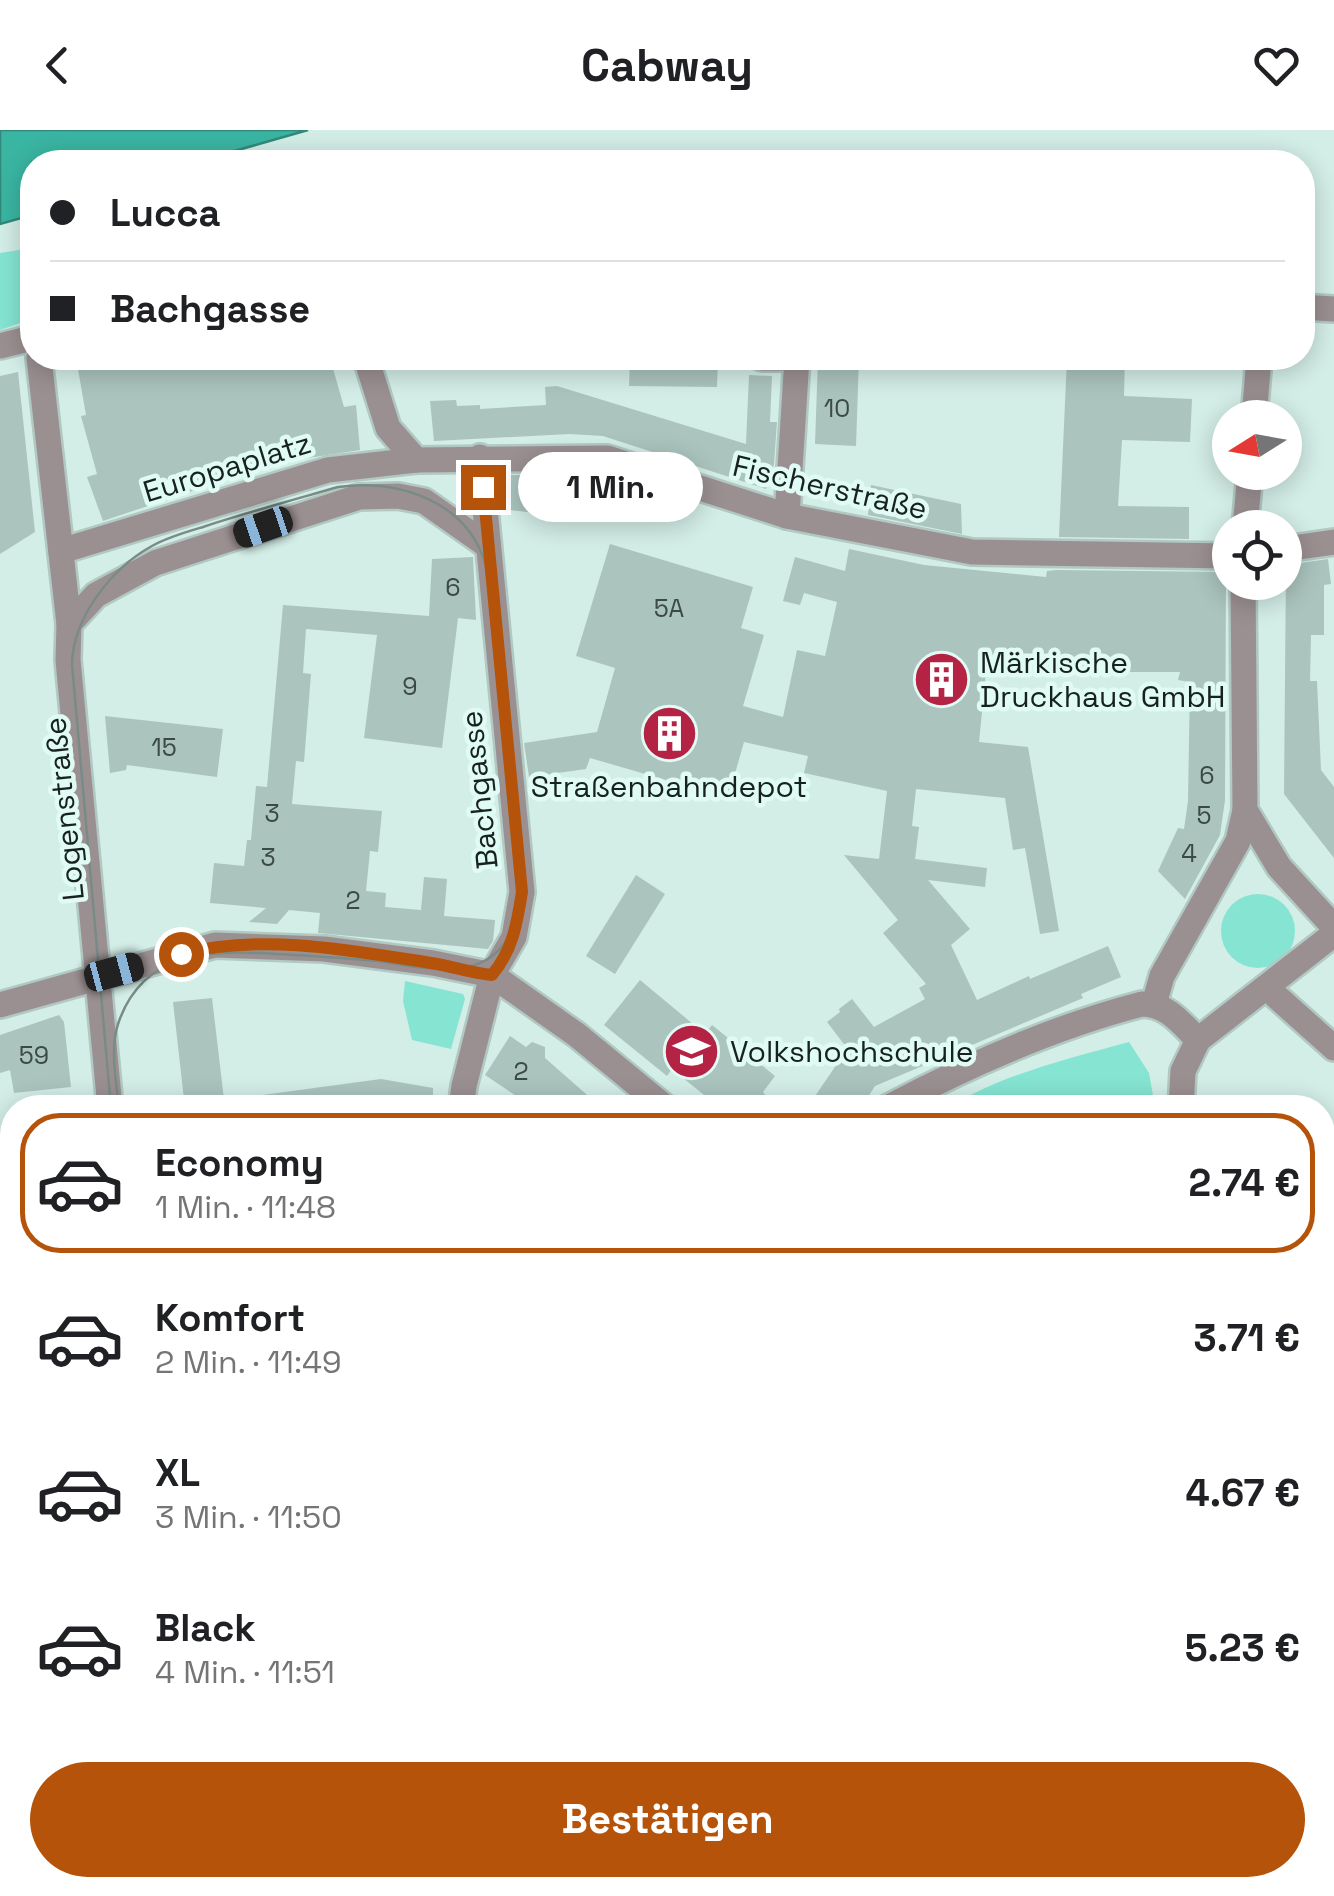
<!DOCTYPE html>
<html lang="de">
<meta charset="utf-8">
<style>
body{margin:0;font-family:"Space Grotesk",sans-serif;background:#f2f2f2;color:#202124;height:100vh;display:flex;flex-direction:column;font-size:38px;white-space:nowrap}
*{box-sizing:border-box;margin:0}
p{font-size:32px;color:#757577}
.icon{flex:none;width:55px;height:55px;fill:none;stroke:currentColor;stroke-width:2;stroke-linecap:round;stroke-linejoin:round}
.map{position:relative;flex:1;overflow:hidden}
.side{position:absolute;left:0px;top:965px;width:1335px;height:802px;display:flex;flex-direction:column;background:#fff;border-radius:40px 40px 0 0;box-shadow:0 5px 25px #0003}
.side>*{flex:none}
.top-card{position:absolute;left:20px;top:20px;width:1295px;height:220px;border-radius:40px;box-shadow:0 5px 25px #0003;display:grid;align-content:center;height:220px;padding:0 30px;background:#fff}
.needle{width:65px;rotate:259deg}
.buttons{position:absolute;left:1212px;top:270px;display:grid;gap:20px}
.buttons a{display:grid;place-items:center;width:90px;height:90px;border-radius:50%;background:#fff;box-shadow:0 5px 25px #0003;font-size:50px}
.end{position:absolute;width:45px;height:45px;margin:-22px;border:12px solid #b45309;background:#fff;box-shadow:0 0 0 5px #fff}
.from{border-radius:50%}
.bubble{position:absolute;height:70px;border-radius:35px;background:#fff;box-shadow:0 5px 25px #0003;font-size:32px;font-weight:600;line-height:70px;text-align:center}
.car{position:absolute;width:30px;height:60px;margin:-30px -15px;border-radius:12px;box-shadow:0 0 8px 2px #0007;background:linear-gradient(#222 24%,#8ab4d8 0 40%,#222 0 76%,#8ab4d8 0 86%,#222 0)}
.top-card b{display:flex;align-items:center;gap:35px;height:95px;font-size:38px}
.top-card b+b{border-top:2px solid #e0e0e0}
.top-card i{width:25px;height:25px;background:#202124}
ul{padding:18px 0 0;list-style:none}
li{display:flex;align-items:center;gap:30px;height:140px;margin:0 20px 15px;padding:0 10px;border:5px solid transparent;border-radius:40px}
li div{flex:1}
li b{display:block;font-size:38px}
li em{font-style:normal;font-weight:600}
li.current{border-color:#b45309}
li>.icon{width:90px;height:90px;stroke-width:1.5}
.action{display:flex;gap:20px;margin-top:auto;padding:20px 30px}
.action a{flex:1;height:115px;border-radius:60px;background:#b45309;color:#fff;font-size:40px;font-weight:600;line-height:115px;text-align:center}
header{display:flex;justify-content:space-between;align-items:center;height:130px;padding:0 30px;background:#fff;font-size:45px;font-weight:600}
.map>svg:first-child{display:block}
.green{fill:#85e5d2}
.water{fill:#3ab5a2;stroke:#30897b;stroke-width:2.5}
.building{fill:#abc4be}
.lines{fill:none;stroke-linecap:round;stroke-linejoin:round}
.minor-casing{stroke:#b1c8c3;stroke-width:30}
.minor{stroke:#9b9091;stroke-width:25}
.tram{stroke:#798b87;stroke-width:2.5}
.route{stroke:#b45309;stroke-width:12}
.labels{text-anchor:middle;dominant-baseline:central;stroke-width:9;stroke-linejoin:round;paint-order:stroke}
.number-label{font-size:25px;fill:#3c4a47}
.street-label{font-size:30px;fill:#17211f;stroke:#e0faf4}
.poi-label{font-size:30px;fill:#17211f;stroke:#e0faf4;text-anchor:start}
</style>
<header><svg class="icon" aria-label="back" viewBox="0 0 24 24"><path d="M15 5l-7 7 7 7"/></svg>Cabway<svg class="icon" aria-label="heart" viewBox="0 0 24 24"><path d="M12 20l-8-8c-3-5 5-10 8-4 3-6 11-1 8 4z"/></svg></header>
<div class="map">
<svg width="1334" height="1766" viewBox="0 0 1334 1766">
<rect width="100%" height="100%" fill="#d3ede7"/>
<g class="green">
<path d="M32,118v71l-32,11v-77z"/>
<circle cx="1258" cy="801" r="37"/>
<path d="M405,851l58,13 2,5 -14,50 -39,-9 -9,-39z"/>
<path d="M1129,912l20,31 6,34h-206c54,-33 119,-48 180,-65z"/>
<path d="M445,1755h187l-28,11h-213z"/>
</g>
<path class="water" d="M0,0h308l-112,32h-164v53l-32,9z"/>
<g class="building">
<path d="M76,228h254l14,49 12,-2 4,45 -84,13 -173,58 -16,-44 10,-3 -16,-58 5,-1z"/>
<path d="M630,228h88l-1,29 -88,-1z"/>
<path d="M818,228h41l-3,88 -41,-2z"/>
<path d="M1067,228h58l-1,38 68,3 -2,43 -68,-2 -4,66 71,1v32l-130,-2z"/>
<path d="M18,242l17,160 -35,22v-178z"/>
<path d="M749,245l23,1 -2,46h7l-3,42 -8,25 -163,-53 -33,-2 -136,7 -4,-40 26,-1 1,6 23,-1v4l66,-4 -1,-18 12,-1 189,58z"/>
<path d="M510,345h46l65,7 -5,39 -108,-11z"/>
<path d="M871,355l90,19 1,30 -94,-19z"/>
<path d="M610,414l143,43 -12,41 23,7 -21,71 40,11 14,-67 28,6 12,-54 -33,-9 -4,12 -17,-4 12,-44 50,14 4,-22 75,16 122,12 1,-6 10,-1 169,2 -1,228 -5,35 -35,64 -27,-28 20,-43 6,1 4,-28 2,-119 -12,-2 2,-8h-194l-7,70 49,5 31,184 -19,3 -15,-86 -12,2 -8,-52 -89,-9 -4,37 7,1 -4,32 72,9 -2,19 -57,-7 42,49 -19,16 26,55 52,-24 1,3 78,-33 13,31 -40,17 2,4 -208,88 -14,22h-54l36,-53 7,-3 -23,-30 13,-10 -1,-3 13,-10 22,28 51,-28 -6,-11 7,-4 -43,-51 15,-13 -54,-65 35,4 8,-68 -83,-18 4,-17 -64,-14 -16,56 -138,-40 -4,11 -57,8 -5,-34 73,-11 18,-64 -39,-12z"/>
<path d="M473,427l3,63 -18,-2 -16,130 -78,-10 13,-103 -71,-6 -3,44 8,1 -7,88 -8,-1 -4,43 90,7 -4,41 -8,-1 -4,40 20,2 -1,14 36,3 3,-33 23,2 -3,37 51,4 -2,21 -5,8 -170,-16 2,-20 -31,-3 -12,14 -28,-2 17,-14 -56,-5 4,-40 30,3 3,-26h4l5,-54 11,1 16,-182 146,11 3,-57z"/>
<path d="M1328,429l3,25 -7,1v50h-13l-1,46h7l4,89 13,17v71l-50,-64 2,-229z"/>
<path d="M105,586l118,13 -6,48 -90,-12 -1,5 -16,3z"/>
<path d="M636,745l29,19 -50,80 -29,-18z"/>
<path d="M640,850l65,54 7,-9 63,51 -12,16 12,16h-55l-48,-39 -5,7 -63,-51z"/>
<path d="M212,868l13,110h-40l-12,-106z"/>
<path d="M59,885l5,7 7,65 -57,6 -4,-23 -10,3v-38z"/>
<path d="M510,906l16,11 6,-5 13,5v11l57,50h-68l-49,-33z"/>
<path d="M381,949l52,9v20h-177l-1,-12z"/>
</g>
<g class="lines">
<defs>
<g id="minor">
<path d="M1302,177l32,2"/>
<path d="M0,216l32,-8"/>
<path d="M39,228l30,266 -1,36 42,448"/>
<path d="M366,228l22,70 28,32 191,-2 180,58 185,36 258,4"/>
<path d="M762,228h35"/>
<path d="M1254,288l5,-60"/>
<path d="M787,386l10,-158"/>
<path d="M1245,398l5,-56"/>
<path d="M1285,419l49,-7"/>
<path d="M61,421l267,-81 88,-10"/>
<path d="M1243,452l2,228 34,57 55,60"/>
<path d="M69,494l27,-29 59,-32 204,-66 39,-1 26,5 64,45"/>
<path d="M1267,858l67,60"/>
<path d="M1154,874l8,-28 76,-135 7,-31"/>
<path d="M0,875l215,-60 109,4 109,14 59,12 85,60 89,73"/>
<path d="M461,978l3,-22 28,-111 22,-38 8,-45 -42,-435"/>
<path d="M887,978c81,-43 166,-81 255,-104 25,0 39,19 56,36"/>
<path d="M1181,978l2,-37 15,-31 136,-106"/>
<path d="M1322,1129l12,-4"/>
<path d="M0,1176l12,-2"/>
<path d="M1322,1217l12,-4"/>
<path d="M1322,1517l12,-3"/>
<path d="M853,1755l1,11"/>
<path d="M1321,1755l2,11"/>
<path d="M0,1759l43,-4"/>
<path d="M71,1766l16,-11"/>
<path d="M195,1766l26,-4 5,-7"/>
<path d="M253,1766l60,-11"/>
<path d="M635,1766l29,-11"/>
</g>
</defs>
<use href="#minor" class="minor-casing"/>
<use href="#minor" class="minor"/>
<g class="tram">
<path d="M111,978l-39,-444c1,-47 40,-96 80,-118 16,-9 34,-14 51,-19 45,-15 90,-27 135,-40 61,-8 130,14 148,79l34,326c-3,31 -12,62 -45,73 -32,10 -66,0 -98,-4 -33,-3 -67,-5 -100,-7 -65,-4 -134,-5 -159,70 -8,24 -2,58 1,84"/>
<path d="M1322,1211l12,-4"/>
<path d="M221,1755l1,11"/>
<path d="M106,1766h16"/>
<path d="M283,1766l19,-11"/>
</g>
</g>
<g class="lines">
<path class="route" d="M181,824c80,-21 169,-4 250,9 20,3 40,10 61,12 21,-25 25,-52 30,-83l-39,-405"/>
</g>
<defs>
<symbol id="building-disc" viewBox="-11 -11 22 22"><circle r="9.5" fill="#b42344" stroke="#e0faf4"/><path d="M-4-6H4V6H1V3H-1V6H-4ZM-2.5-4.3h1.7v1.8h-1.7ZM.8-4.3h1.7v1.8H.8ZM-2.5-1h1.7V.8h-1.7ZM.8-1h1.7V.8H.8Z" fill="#fff"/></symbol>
<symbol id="university-disc" viewBox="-11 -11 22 22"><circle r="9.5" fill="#b42344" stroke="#e0faf4"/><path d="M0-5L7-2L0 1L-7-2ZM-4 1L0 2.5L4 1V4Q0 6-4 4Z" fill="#fff"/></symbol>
</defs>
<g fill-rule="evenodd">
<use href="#building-disc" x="910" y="518" width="63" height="63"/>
<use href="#building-disc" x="638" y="572" width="63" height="63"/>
<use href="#university-disc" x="660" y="890" width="63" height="63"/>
</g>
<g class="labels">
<g class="number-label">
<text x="837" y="278">10</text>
<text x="453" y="457">6</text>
<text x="669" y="478">5A</text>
<text x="410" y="556">9</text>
<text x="164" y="617">15</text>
<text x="1207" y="645">6</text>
<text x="272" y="683">3</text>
<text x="1204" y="685">5</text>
<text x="1189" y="723">4</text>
<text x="268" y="727">3</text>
<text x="353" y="770">2</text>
<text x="34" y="925">59</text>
<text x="521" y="941">2</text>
</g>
<g class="street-label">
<text transform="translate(227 337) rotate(-17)">Europaplatz</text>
<text transform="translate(830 357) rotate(13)">Fischerstraße</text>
<text transform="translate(479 660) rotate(-96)">Bachgasse</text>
<text transform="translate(64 679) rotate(-96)">Logenstraße</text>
</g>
<g class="poi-label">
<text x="980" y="532">Märkische<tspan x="980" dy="34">Druckhaus GmbH</tspan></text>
<text x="669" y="656" text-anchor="middle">Straßenbahndepot</text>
<text x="730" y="921">Volkshochschule</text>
</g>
</g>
</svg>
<div class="buttons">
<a><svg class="needle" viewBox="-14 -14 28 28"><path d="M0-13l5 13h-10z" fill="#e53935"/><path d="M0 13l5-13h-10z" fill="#757577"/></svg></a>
<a><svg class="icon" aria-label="locate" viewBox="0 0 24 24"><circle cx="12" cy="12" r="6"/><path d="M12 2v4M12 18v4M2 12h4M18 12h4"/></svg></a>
</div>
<i class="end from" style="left:181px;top:824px"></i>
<i class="end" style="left:483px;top:357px"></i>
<div class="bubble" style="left:518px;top:322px;width:185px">1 Min.</div>
<i class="car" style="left:263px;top:397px;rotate:251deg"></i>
<i class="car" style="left:114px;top:842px;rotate:75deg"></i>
<div class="top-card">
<b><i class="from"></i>Lucca</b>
<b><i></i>Bachgasse</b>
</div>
<section class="side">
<ul>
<li class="current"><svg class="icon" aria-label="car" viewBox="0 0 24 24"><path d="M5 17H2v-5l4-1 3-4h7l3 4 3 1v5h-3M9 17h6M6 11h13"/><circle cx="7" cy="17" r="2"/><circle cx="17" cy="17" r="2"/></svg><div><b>Economy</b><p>1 Min. · 11:48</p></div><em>2.74 €</em></li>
<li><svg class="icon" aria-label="car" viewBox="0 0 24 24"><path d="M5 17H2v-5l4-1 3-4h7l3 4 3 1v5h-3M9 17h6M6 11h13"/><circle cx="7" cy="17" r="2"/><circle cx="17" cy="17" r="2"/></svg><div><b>Komfort</b><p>2 Min. · 11:49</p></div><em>3.71 €</em></li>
<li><svg class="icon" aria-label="car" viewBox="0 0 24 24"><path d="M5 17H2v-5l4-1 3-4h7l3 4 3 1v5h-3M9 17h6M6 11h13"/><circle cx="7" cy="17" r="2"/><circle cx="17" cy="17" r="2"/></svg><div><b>XL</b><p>3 Min. · 11:50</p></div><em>4.67 €</em></li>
<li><svg class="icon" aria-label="car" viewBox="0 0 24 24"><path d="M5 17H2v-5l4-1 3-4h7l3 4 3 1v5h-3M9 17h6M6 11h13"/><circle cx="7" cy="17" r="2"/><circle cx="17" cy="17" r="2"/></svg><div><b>Black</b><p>4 Min. · 11:51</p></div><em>5.23 €</em></li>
</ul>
<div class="action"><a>Bestätigen</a></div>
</section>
</div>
